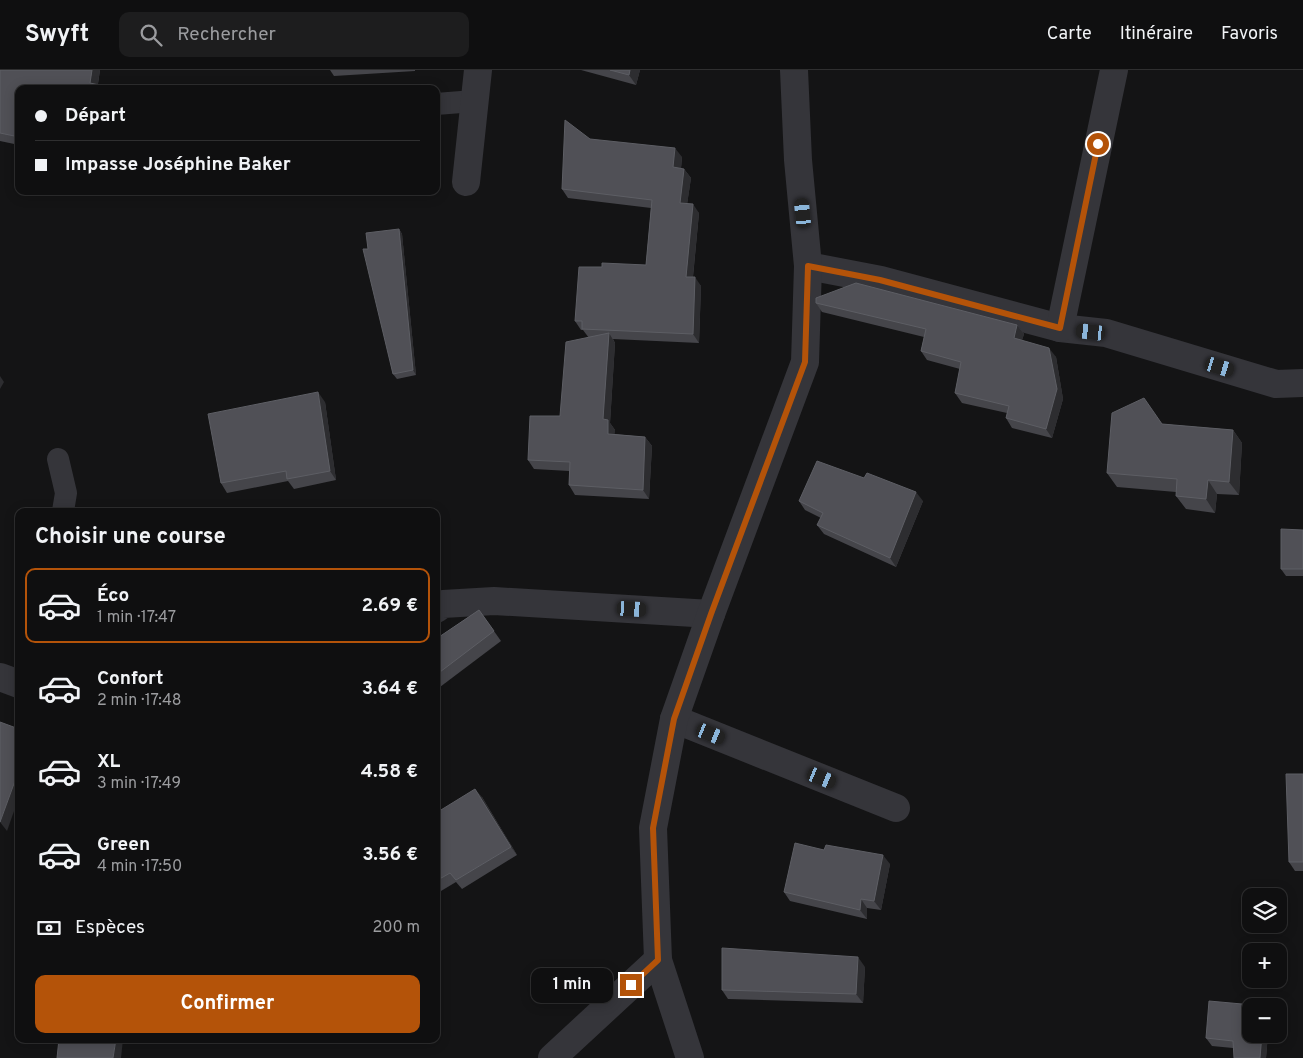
<!DOCTYPE html>
<html lang="fr">
<meta charset="utf-8">
<style>
body{margin:0;font-family:Overpass,sans-serif;background:#1d1d1e;color:#f1f3f6;height:100vh;display:flex;flex-direction:column;font-size:19px;white-space:nowrap}
*{box-sizing:border-box;margin:0}
p{font-size:16px;color:#9b9c9f}
.icon{flex:none;width:28px;height:28px;fill:none;stroke:currentColor;stroke-width:2;stroke-linecap:round;stroke-linejoin:round}
.map{position:relative;flex:1;overflow:hidden}
.details{position:absolute;left:15px;top:438px;width:425px;height:535px;display:flex;flex-direction:column;background:#0f0f10;border-radius:10px;box-shadow:0 2px 12px #0003,0 0 0 1px #2f2f30}
.details>*{flex:none}
.banner{position:absolute;left:15px;top:15px;width:425px;height:110px;border-radius:10px;box-shadow:0 2px 12px #0003,0 0 0 1px #2f2f30;display:grid;align-content:center;height:110px;padding:0 20px;background:#0f0f10}
.fabs{position:absolute;left:1242px;top:818px;display:grid;gap:10px}
.fabs a{display:grid;place-items:center;width:45px;height:45px;border-radius:10px;background:#0f0f10;box-shadow:0 2px 12px #0003,0 0 0 1px #2f2f30;font-size:25px}
.end{position:absolute;width:22px;height:22px;margin:-11px;border:6px solid #b45309;background:#fff;box-shadow:0 0 0 2px #fff}
.from{border-radius:50%}
.bubble{position:absolute;height:35px;border-radius:10px;background:#0f0f10;box-shadow:0 2px 12px #0003,0 0 0 1px #2f2f30;font-size:16px;font-weight:700;line-height:35px;text-align:center}
.car{position:absolute;width:15px;height:30px;margin:-15px -8px;border-radius:6px;box-shadow:0 0 4px 1px #0007;background:linear-gradient(#222 24%,#8ab4d8 0 40%,#222 0 76%,#8ab4d8 0 86%,#222 0)}
.banner b{display:flex;align-items:center;gap:18px;height:48px;font-size:19px}
.banner b+b{border-top:1px solid #2f2f30}
.banner i{width:12px;height:12px;background:#f1f3f6}
ul{padding:0;list-style:none}
li{display:flex;align-items:center;gap:15px;height:75px;margin:0 10px 8px;padding:0 10px;border:2px solid transparent;border-radius:10px}
li div{flex:1}
li b{display:block;font-size:19px}
li em{font-style:normal;font-weight:700}
li.on{border-color:#b45309}
li>.icon{width:45px;height:45px;stroke-width:1.5}
h2{padding:0 20px;font-size:22px;line-height:60px}
.pay{display:flex;align-items:center;gap:12px;height:55px;padding:0 20px;font-size:19px}
.pay p{margin-inline-start:auto}
.cta{display:flex;gap:10px;margin-top:auto;padding:10px 20px}
.cta a{flex:1;height:58px;border-radius:10px;background:#b45309;color:#fff;font-size:20px;font-weight:700;line-height:58px;text-align:center}
header{display:flex;align-items:center;gap:30px;box-sizing:border-box;height:70px;padding:0 25px;background:#0f0f10;border-bottom:1px solid #2f2f30}
header strong{font-size:24px}
nav{display:flex;gap:28px;margin-inline-start:auto;font-size:18px}
.search{width:350px;height:45px;background:#1d1d1e;display:flex;align-items:center;gap:12px;box-sizing:border-box;padding:0 18px;border-radius:10px;color:#9b9c9f;font-size:19px}
.map>svg:first-child{display:block}
.lines{fill:none;stroke-linecap:round;stroke-linejoin:round}
.service{stroke:#35353a;stroke-width:22}
.minor{stroke:#35353a;stroke-width:28}
.wall{fill:#45454a}
.shaded-wall{fill:#2d2d30}
.building{fill:#505056;stroke:#5d5e64}
.route{stroke:#b45309;stroke-width:6}
</style>
<header>
<strong>Swyft</strong>
<div class="search"><svg class="icon" aria-label="search" viewBox="0 0 24 24"><circle cx="10" cy="10" r="6"/><path d="M15 15l6 6"/></svg>Rechercher</div>
<nav><a>Carte</a><a>Itinéraire</a><a>Favoris</a></nav>
</header>
<div class="map">
<svg width="1303" height="988" viewBox="0 0 1303 988">
<rect width="100%" height="100%" fill="#141415"/>
<g class="lines">
<g class="service">
<path d="M436,34l38,-3"/>
<path d="M58,389l8,34 -3,18"/>
</g>
<g class="minor">
<path d="M466,112l12,-112"/>
<path d="M808,196l73,14 179,48 46,5 170,51 27,-1"/>
<path d="M1060,258l54,-258"/>
<path d="M436,539l7,-5 51,-3 217,13"/>
<path d="M0,607l19,7"/>
<path d="M674,649l222,89"/>
<path d="M552,988l106,-98"/>
<path d="M690,988l-32,-98 -5,-132 21,-109 37,-105 94,-252 3,-96 -10,-106 -4,-90"/>
</g>
</g>
<g class="wall">
<path d="M0,0h100l-2,14 6,2 2,3h-87v56l-19,-4z"/>
<path d="M330,0h85v1l-81,5z"/>
<path d="M581,0h59l-4,15z"/>
<path d="M590,69l92,18 -1,12h3l7,9 -4,26 12,9 -6,64 8,9 -2,57 -86,-4 2,4 -5,80 5,7 -1,4 31,3 7,9 -3,53 -74,-4 -6,-10v-14l-35,-2 -6,-9 32,-44 29,-78 -6,-8h-2l-6,-9 27,-54 44,-2 5,-57 -83,-10 -6,-9z"/>
<path d="M399,159l3,5 14,141 -19,4 -4,-5 -25,-125z"/>
<path d="M816,233l201,22 7,9 -2,6 34,17 7,42 -11,39 -40,-10 -6,-10 1,-5 -45,-10 -7,-10 5,-24 -33,-9 -6,-9 3,-14 -102,-25z"/>
<path d="M325,332l11,78 -42,9 -6,-8 -61,12 -6,-10z"/>
<path d="M1162,354l71,6 9,13 -3,52 -22,-1 -2,19 -29,-4 -10,-13v-4l-59,-5 -10,-14z"/>
<path d="M799,431h124l-27,66 -72,-33 -7,-9 4,-7 -16,-8z"/>
<path d="M1303,460v46h-17l-5,-7z"/>
<path d="M479,540l22,31 -65,49v-51z"/>
<path d="M1303,704v97h-8l-6,-9z"/>
<path d="M482,727l35,58 -55,34 -6,-7 -20,12v-68z"/>
<path d="M824,780l66,14 -9,46 -14,-2v11l-77,-18 -6,-9z"/>
<path d="M865,897l-2,36 -135,-4 -6,-9z"/>
<path d="M1251,964h17l-2,24 -33,-10 -21,-2 -6,-8z"/>
</g>
<g class="shaded-wall">
<path d="M92,0h8l-3,19 -7,-6z"/>
<path d="M630,0h10l-4,15 -7,-10z"/>
<path d="M675,78l7,9 -2,19 -7,-9z"/>
<path d="M684,99l7,9 -5,34 -6,-9z"/>
<path d="M693,134l6,9 -7,73 -6,-9z"/>
<path d="M399,159l3,5 14,141 -3,-5z"/>
<path d="M695,207l6,9 -2,57 -6,-9z"/>
<path d="M1017,255l7,9 -4,13 -6,-9z"/>
<path d="M609,263l6,10 -5,80 5,7 -1,13 -6,-9 -5,-15z"/>
<path d="M1049,278l7,9 7,42 -11,39 -6,-9z"/>
<path d="M0,306l4,6 -4,7z"/>
<path d="M318,322l7,10 11,78 -6,-9z"/>
<path d="M1233,360l9,13 -3,52 -10,-13z"/>
<path d="M645,367l7,9 -3,53 -6,-9z"/>
<path d="M1208,410l9,14 -2,19 -9,-14z"/>
<path d="M916,422l7,9 -27,66 -6,-9z"/>
<path d="M19,700v27l-12,34 -7,-9z"/>
<path d="M475,719l7,8 35,58 -6,-8z"/>
<path d="M883,785l7,9 -9,46 -7,-9z"/>
<path d="M861,829l6,9v11l-7,-9z"/>
<path d="M858,887l7,10 -2,36 -7,-9z"/>
<path d="M1262,964h6l-2,24h-6z"/>
<path d="M116,969h7l-2,19h-8z"/>
</g>
<g class="building">
<path d="M0,0h92l-2,13 14,3 -1,2 2,1h-86v48l-19,-4z"/>
<path d="M610,0h20l-1,5z"/>
<path d="M565,50l25,19 85,9 -2,19 11,2 -4,34 13,1 -7,73h9l-2,57 -111,-5v-8h-7l4,-54h23v-4l44,2 6,-65 -90,-11z"/>
<path d="M399,159l14,141 -20,4 -30,-125h5l-2,-16z"/>
<path d="M856,213l161,42 -3,13 35,10 8,41 -11,40 -40,-11 3,-12 -54,-13 6,-31 -40,-11 5,-22 -110,-26v-5z"/>
<path d="M609,263l-6,86 5,1v14l37,3 -2,53 -74,-5 1,-23 -42,-2 2,-44h30l6,-74z"/>
<path d="M318,322l12,79 -43,8 -1,-8 -65,12 -13,-69z"/>
<path d="M1144,328l18,26 71,6 -4,52 -21,-2 -2,19 -30,-3 1,-17 -70,-6 5,-60z"/>
<path d="M817,391l47,17 3,-5 49,19 -26,66 -73,-33 6,-12 -24,-12z"/>
<path d="M1281,459l22,1v39h-22z"/>
<path d="M479,540l15,21 -58,44v-36z"/>
<path d="M0,652l19,7v41l-19,52z"/>
<path d="M1286,704h17v88h-14z"/>
<path d="M475,719l36,58 -55,33 -6,-7 -14,8v-55l4,-2 -4,-7v-4z"/>
<path d="M795,773l29,7 2,-5 57,10 -9,46 -13,-2 -1,11 -76,-18z"/>
<path d="M722,878l136,9 -2,37 -134,-4z"/>
<path d="M1209,931l55,5h-13v28h11l-2,24h-26l-1,-17 -27,-3z"/>
<path d="M59,969h57l-3,19h-56z"/>
</g>
<g class="lines">
<path class="route" d="M631,915l27,-25 -5,-132 21,-109 37,-105 94,-252 3,-96 72,14 180,48 38,-184"/>
</g>
</svg>
<div class="fabs">
<a><svg class="icon" aria-label="layers" viewBox="0 0 24 24"><path d="M12 4l9 5-9 5-9-5zM3 14l9 5 9-5"/></svg></a>
<a>+</a>
<a>−</a>
</div>
<i class="end from" style="left:1098px;top:74px"></i>
<i class="end" style="left:631px;top:915px"></i>
<div class="bubble" style="left:531px;top:898px;width:82px">1 min</div>
<i class="car" style="left:803px;top:143px;rotate:354deg"></i>
<i class="car" style="left:1091px;top:262px;rotate:276deg"></i>
<i class="car" style="left:1220px;top:297px;rotate:107deg"></i>
<i class="car" style="left:632px;top:539px;rotate:93deg"></i>
<i class="car" style="left:711px;top:664px;rotate:112deg"></i>
<i class="car" style="left:822px;top:708px;rotate:112deg"></i>
<div class="banner">
<b><i class="from"></i>Départ</b>
<b><i></i>Impasse Joséphine Baker</b>
</div>
<section class="details">
<h2>Choisir une course</h2>
<ul>
<li class="on"><svg class="icon" aria-label="car" viewBox="0 0 24 24"><path d="M5 17H2v-5l4-1 3-4h7l3 4 3 1v5h-3M9 17h6M6 11h13"/><circle cx="7" cy="17" r="2"/><circle cx="17" cy="17" r="2"/></svg><div><b>Éco</b><p>1 min · 17:47</p></div><em>2.69 €</em></li>
<li><svg class="icon" aria-label="car" viewBox="0 0 24 24"><path d="M5 17H2v-5l4-1 3-4h7l3 4 3 1v5h-3M9 17h6M6 11h13"/><circle cx="7" cy="17" r="2"/><circle cx="17" cy="17" r="2"/></svg><div><b>Confort</b><p>2 min · 17:48</p></div><em>3.64 €</em></li>
<li><svg class="icon" aria-label="car" viewBox="0 0 24 24"><path d="M5 17H2v-5l4-1 3-4h7l3 4 3 1v5h-3M9 17h6M6 11h13"/><circle cx="7" cy="17" r="2"/><circle cx="17" cy="17" r="2"/></svg><div><b>XL</b><p>3 min · 17:49</p></div><em>4.58 €</em></li>
<li><svg class="icon" aria-label="car" viewBox="0 0 24 24"><path d="M5 17H2v-5l4-1 3-4h7l3 4 3 1v5h-3M9 17h6M6 11h13"/><circle cx="7" cy="17" r="2"/><circle cx="17" cy="17" r="2"/></svg><div><b>Green</b><p>4 min · 17:50</p></div><em>3.56 €</em></li>
</ul>
<div class="pay"><svg class="icon" aria-label="cash" viewBox="0 0 24 24"><path d="M3 7h18v10H3z"/><circle cx="12" cy="12" r="2"/></svg>Espèces<p>200 m</p></div>
<div class="cta"><a>Confirmer</a></div>
</section>
</div>
